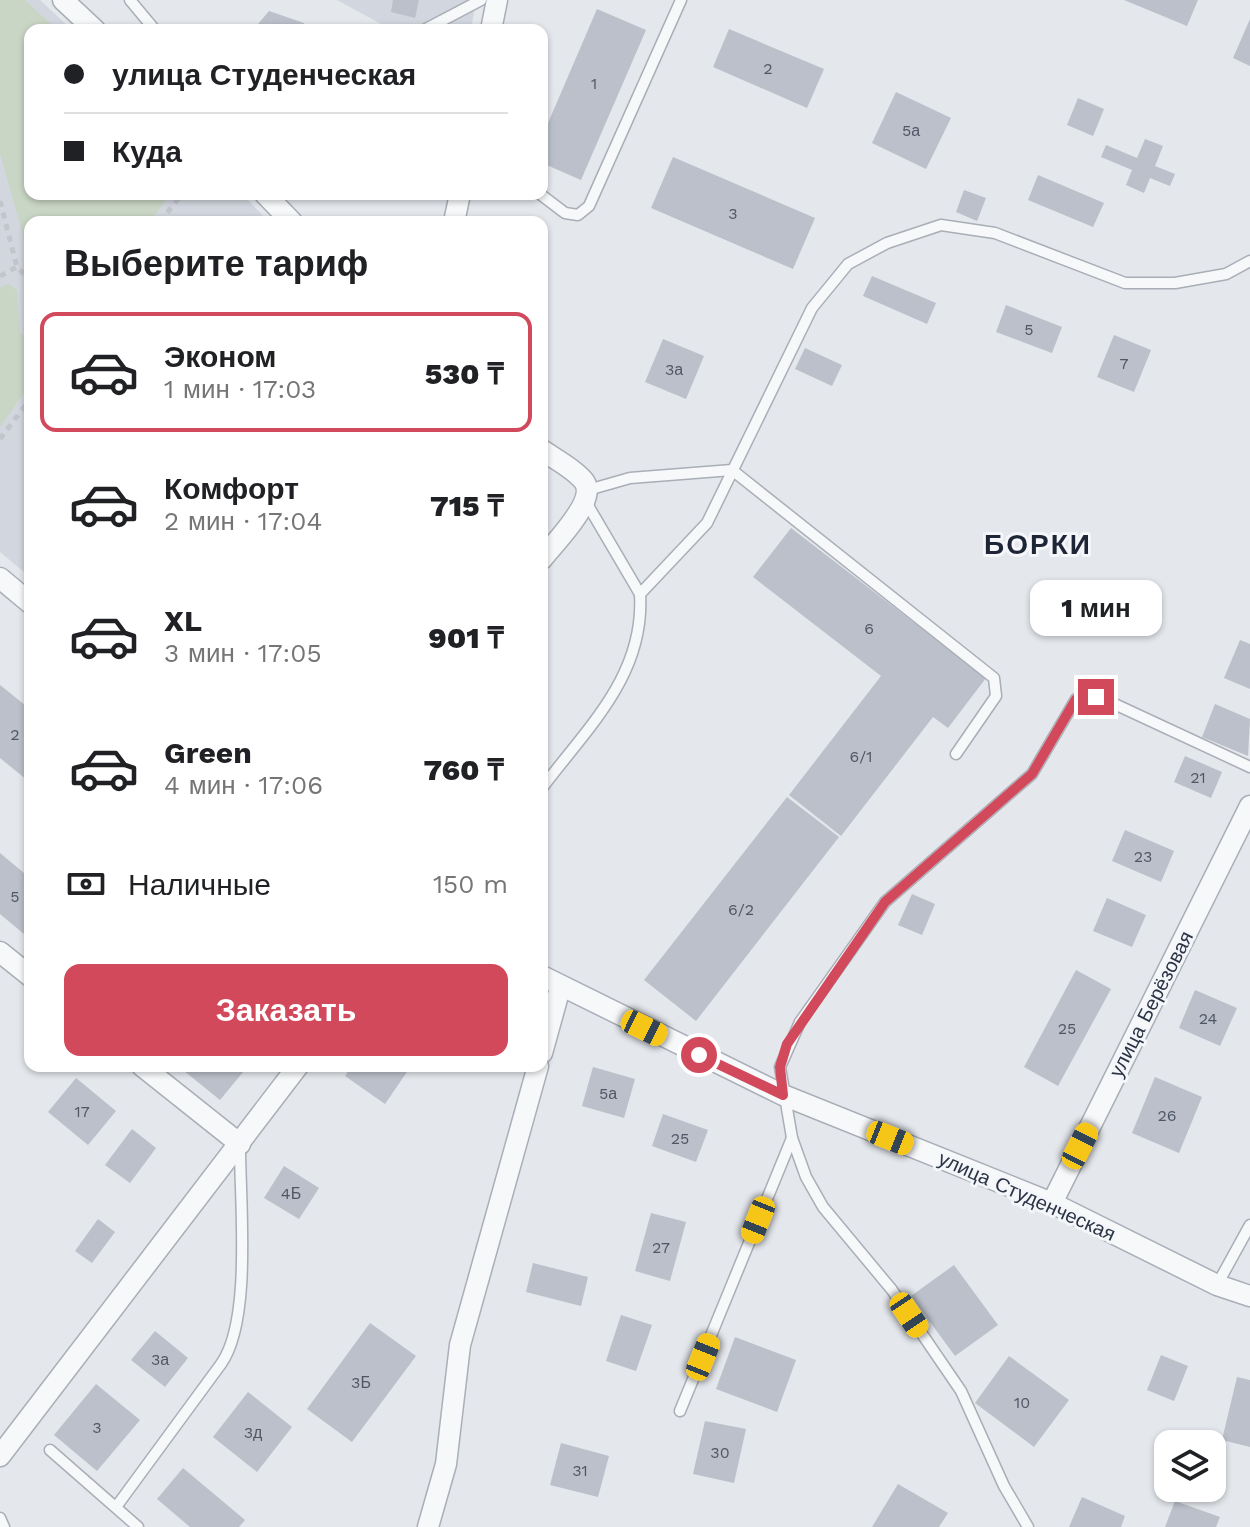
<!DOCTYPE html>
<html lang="ru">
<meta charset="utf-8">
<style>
body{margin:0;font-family:"Work Sans",sans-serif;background:#f2f2f2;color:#202124;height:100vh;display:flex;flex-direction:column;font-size:30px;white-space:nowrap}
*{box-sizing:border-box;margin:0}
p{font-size:26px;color:#757577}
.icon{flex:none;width:44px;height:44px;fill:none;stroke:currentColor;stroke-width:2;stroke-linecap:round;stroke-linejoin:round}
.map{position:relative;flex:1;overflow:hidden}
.drawer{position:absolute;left:24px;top:216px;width:524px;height:856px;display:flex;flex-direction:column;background:#fff;border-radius:16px;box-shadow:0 2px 6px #0004}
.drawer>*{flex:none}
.top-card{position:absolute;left:24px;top:24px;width:524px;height:176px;border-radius:16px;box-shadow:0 2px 6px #0004;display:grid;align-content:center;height:176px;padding:0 40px;background:#fff}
.buttons{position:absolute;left:1154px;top:1430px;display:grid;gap:16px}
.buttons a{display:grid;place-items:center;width:72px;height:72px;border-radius:16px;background:#fff;box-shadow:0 2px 6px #0004;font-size:40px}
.end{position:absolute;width:36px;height:36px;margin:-18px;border:10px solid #d1495b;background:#fff;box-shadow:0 0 0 4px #fff}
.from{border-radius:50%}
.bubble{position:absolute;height:56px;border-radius:16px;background:#fff;box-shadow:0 2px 6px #0004;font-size:26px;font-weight:800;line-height:56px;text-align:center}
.car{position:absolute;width:24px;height:48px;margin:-24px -12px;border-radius:10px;box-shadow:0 0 6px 2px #0007;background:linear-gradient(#f5c518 24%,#345 0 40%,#f5c518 0 76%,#345 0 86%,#f5c518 0)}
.top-card b{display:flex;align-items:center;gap:28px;height:76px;font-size:30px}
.top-card b+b{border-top:2px solid #e0e0e0}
.top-card i{width:20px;height:20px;background:#202124}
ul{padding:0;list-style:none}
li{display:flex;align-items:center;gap:24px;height:120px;margin:0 16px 12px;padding:0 24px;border:4px solid transparent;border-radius:16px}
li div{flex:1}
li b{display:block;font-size:30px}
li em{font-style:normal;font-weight:800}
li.current{border-color:#d1495b}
li>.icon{width:72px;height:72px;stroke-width:1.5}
h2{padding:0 40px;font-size:36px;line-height:96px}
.pay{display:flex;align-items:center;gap:20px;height:88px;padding:0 40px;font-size:30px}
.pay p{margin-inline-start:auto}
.cta{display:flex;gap:16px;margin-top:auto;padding:16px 40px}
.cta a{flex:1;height:92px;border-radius:16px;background:#d1495b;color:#fff;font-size:32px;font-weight:800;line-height:92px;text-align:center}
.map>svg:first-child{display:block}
.built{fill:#d2d6de}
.green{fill:#c9d6c5}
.building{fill:#bbc0ca}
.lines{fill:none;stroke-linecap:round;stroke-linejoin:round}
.service-casing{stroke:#a9aeb7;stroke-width:13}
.minor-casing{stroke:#a9aeb7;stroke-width:23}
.path{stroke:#c2c5cb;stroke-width:5;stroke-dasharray:6 6;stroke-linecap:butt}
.service{stroke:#f7f8fa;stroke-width:10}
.minor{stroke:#f7f8fa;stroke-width:20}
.route{stroke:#d1495b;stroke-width:10}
.labels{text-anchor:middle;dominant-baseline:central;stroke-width:6;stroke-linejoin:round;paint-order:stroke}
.number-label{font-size:16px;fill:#4f5766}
.street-label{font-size:20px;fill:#2b3445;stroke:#f4f6f9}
.district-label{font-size:28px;font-weight:bold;letter-spacing:2px;fill:#1d2536;stroke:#f4f6f9}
</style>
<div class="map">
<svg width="1250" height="1527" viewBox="0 0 1250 1527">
<rect width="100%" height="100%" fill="#e4e7ec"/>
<g class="built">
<path d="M0,0h40l32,30h-42v164h212l27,28h-239v355l-30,-25z"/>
<path d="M337,0h139l-5,30h-79z"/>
</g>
<g class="green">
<path d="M0,0h25l32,30h-27v164h140l-20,28h-120v39l-30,-108z"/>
<path d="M9,284l8,6 3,43 10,8v43l-30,43v-140z"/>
</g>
<g class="building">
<path d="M393,0h26l-4,18 -24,-6z"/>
<path d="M1124,0h74l-11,26z"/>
<path d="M597,9l49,21 -65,150 -39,-17v-26z"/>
<path d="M269,11l35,12v7h-51z"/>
<path d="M1250,19v47l-17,-8z"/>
<path d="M729,29l95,40 -17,39 -94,-41z"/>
<path d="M896,92l55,26 -25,51 -54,-26z"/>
<path d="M1078,98l26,11 -11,27 -26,-11z"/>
<path d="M1145,139l18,7 -8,20 20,8 -5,12 -20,-8 -6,15 -18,-8 6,-15 -31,-13 5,-12 31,13z"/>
<path d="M673,157l142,61 -22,51 -142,-61z"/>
<path d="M1038,175l66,28 -11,24 -65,-27z"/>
<path d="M964,190l22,8 -9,23 -21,-9z"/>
<path d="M872,276l64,27 -9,21 -64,-28z"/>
<path d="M1006,305l56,22 -10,26 -56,-21z"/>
<path d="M1114,335l37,15 -17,42 -37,-15z"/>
<path d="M663,339l41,17 -18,43 -41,-17z"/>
<path d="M805,348l37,17 -10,21 -37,-17z"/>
<path d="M791,528l195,150 -38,50 -15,-11 -92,119 -52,-41 92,-119 -128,-99z"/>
<path d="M1240,640l10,4v45l-26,-11z"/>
<path d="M0,685l30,24 -3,71 -27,-22z"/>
<path d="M1215,704l35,15 -2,37 -46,-19z"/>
<path d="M1185,756l37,16 -11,26 -37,-16z"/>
<path d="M787,797l52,40 -143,184 -52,-41z"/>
<path d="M1125,830l49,21 -13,31 -49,-21z"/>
<path d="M0,853l30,25v61l-30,-25z"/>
<path d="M912,894l23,10 -13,31 -24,-10z"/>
<path d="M1107,898l39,17 -14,32 -39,-16z"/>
<path d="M1076,970l35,19 -53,97 -34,-19z"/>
<path d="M1195,990l42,18 -17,38 -41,-18z"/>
<path d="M178,1066h70l-28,34z"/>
<path d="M352,1066h59l-26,38 -40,-28z"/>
<path d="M593,1067l42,12 -11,39 -42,-12z"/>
<path d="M1155,1077l47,20 -23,56 -47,-20z"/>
<path d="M76,1078l40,33 -28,34 -40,-33z"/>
<path d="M663,1114l45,16 -12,32 -44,-16z"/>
<path d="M132,1129l24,19 -26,35 -25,-18z"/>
<path d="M284,1166l35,22 -20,31 -35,-21z"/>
<path d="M651,1213l35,9 -16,59 -35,-10z"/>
<path d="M98,1219l17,13 -23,31 -17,-12z"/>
<path d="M533,1263l55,14 -7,29 -55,-14z"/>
<path d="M954,1265l44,60 -43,31 -44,-60z"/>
<path d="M621,1315l31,10 -16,46 -30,-10z"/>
<path d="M370,1323l46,33 -64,86 -45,-33z"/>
<path d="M155,1331l33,27 -23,29 -34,-27z"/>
<path d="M735,1337l61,23 -19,52 -61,-23z"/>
<path d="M1161,1355l27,11 -14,35 -27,-11z"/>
<path d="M1009,1356l60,44 -35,47 -59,-44z"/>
<path d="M1237,1377l13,3v67l-28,-7z"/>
<path d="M96,1384l44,36 -43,51 -43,-36z"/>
<path d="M248,1392l44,35 -35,45 -44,-35z"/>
<path d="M705,1421l41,8 -12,54 -41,-9z"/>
<path d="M561,1443l48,13 -11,41 -48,-12z"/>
<path d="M183,1468l62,52 -6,7h-49l-33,-28z"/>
<path d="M898,1484l50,29 -9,14h-67z"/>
<path d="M1082,1497l43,19 -4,11h-52z"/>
<path d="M1175,1501l45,16 -4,10h-51z"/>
</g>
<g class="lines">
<defs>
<g id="service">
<path d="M130,0l25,30"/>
<path d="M424,30l57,-30"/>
<path d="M540,194l25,19 13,2 11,-9 92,-206"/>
<path d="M588,490l42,-12 102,-8 262,208 2,18 -40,58"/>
<path d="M586,502l54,92"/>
<path d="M542,788c46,-61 103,-113 98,-194l67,-71 105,-215 36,-44 39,-21 54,-18 54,8 130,50h50l51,-9 24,-13"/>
<path d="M1217,1285l33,-60"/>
<path d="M680,1411l112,-273"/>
<path d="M50,1450l88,77"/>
<path d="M116,1507l105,-143c31,-43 19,-161 19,-216"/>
<path d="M0,1518l4,9"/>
<path d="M1028,1527l-24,-41 -43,-95 -69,-101 -69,-83 -17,-30 -14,-39 -12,-71 20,-45 85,-120 147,-128 44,-75 10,-4 22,6 142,66"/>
</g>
<g id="minor">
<path d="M63,0l32,30"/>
<path d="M491,30l6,-30"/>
<path d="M265,194l27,28"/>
<path d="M454,222l6,-28"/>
<path d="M542,450c13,9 31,18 41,30 17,19 -29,63 -41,79"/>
<path d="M0,578l30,25"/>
<path d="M0,952l30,24"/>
<path d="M542,976l241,119 269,108 165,82 33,11"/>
<path d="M542,1053l18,-65"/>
<path d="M142,1066l98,78"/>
<path d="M1052,1203l198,-397"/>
<path d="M0,1456l298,-390"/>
<path d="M428,1527l18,-63 14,-119 78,-279"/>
</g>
</defs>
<use href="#service" class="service-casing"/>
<use href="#minor" class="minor-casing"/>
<g class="path">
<path d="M0,201l17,66 13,13"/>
<path d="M160,222l22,-28"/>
<path d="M0,276l17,-9"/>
<path d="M0,439l30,-40"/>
</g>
<use href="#service" class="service"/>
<use href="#minor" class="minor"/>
</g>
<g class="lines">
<path class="route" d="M699,1055l84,40 -3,-28 7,-23 98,-142 147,-128 44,-75 20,-2"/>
</g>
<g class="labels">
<g class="number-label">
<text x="768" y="68">2</text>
<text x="594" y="83">1</text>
<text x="911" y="130">5а</text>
<text x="733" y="213">3</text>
<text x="1029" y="329">5</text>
<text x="1124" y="363">7</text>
<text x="674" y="369">3а</text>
<text x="869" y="628">6</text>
<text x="15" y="734">2</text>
<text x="861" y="756">6/1</text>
<text x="1198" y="777">21</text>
<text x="1143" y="856">23</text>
<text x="15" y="896">5</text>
<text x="741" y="909">6/2</text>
<text x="1208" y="1018">24</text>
<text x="1067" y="1028">25</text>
<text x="608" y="1093">5а</text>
<text x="82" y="1111">17</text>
<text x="1167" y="1115">26</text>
<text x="680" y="1138">25</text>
<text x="291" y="1193">4Б</text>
<text x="661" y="1247">27</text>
<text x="160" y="1359">3а</text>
<text x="361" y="1382">3Б</text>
<text x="1022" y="1402">10</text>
<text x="97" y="1427">3</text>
<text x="253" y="1432">3д</text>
<text x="720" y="1452">30</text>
<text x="580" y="1470">31</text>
</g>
<g class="street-label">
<text transform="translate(1151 1004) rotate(-63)">улица Берёзовая</text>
<text transform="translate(1027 1196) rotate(24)">улица Студенческая</text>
</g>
<g class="district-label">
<text x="1038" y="544">БОРКИ</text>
</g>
</g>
</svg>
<div class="buttons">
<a><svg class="icon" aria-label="layers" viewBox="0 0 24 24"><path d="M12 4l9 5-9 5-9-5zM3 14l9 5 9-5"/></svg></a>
</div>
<i class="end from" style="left:699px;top:1055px"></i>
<i class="end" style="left:1096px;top:697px"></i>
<div class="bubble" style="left:1030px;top:580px;width:132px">1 мин</div>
<i class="car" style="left:644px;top:1028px;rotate:116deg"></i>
<i class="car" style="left:890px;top:1138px;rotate:112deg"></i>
<i class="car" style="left:1080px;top:1146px;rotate:27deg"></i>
<i class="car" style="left:758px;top:1220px;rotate:202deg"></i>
<i class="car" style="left:909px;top:1315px;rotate:146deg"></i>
<i class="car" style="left:703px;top:1357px;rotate:22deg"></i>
<div class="top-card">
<b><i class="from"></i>улица Студенческая</b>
<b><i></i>Куда</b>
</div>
<section class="drawer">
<h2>Выберите тариф</h2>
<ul>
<li class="current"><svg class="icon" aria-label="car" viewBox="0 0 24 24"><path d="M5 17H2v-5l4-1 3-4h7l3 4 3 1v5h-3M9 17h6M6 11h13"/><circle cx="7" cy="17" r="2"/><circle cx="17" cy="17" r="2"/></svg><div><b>Эконом</b><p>1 мин · 17:03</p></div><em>530 ₸</em></li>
<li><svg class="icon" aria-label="car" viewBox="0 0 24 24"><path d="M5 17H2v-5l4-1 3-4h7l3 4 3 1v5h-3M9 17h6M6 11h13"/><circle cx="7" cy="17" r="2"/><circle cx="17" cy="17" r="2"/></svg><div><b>Комфорт</b><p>2 мин · 17:04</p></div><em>715 ₸</em></li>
<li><svg class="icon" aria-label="car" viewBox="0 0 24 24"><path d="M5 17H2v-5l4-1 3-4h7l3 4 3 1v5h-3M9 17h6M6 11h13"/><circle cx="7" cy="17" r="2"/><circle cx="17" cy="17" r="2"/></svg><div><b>XL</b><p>3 мин · 17:05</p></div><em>901 ₸</em></li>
<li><svg class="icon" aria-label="car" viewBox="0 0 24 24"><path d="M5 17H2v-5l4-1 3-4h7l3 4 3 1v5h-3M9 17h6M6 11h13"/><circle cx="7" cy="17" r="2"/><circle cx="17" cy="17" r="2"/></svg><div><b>Green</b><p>4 мин · 17:06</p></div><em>760 ₸</em></li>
</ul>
<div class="pay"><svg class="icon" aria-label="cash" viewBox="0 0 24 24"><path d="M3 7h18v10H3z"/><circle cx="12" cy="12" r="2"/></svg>Наличные<p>150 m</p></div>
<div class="cta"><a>Заказать</a></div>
</section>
</div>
